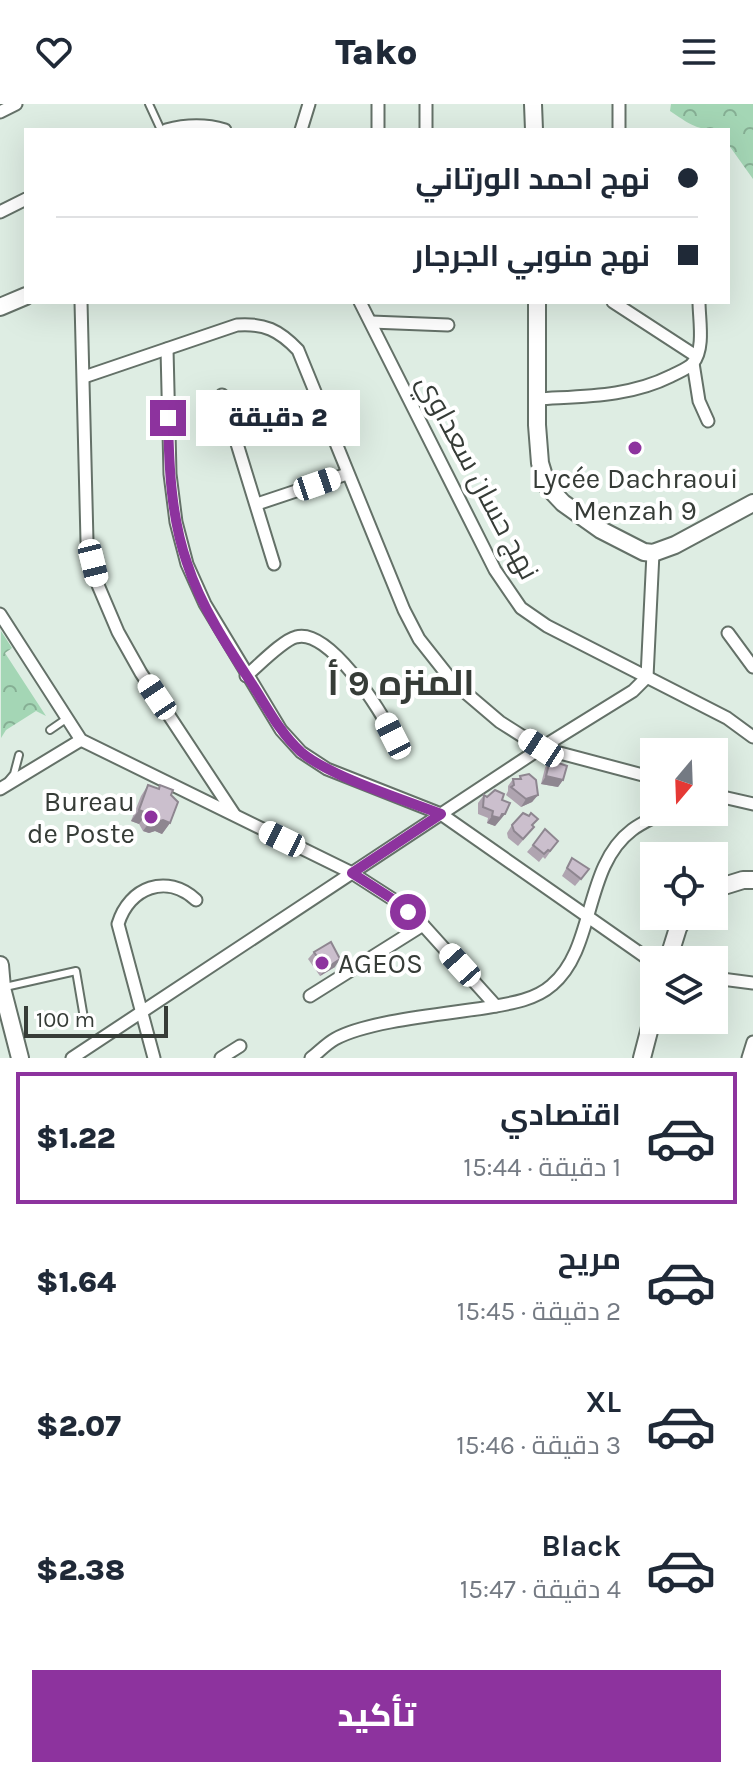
<!DOCTYPE html>
<html lang="ar">
<meta charset="utf-8">
<style>
body{margin:0;font-family:Karla,Cairo,sans-serif;background:#f2f2f3;color:#1f2937;direction:rtl;height:100vh;display:flex;flex-direction:column;font-size:30px;white-space:nowrap}
*{box-sizing:border-box;margin:0}
p{font-size:26px;color:#747a83}
.icon{flex:none;width:44px;height:44px;fill:none;stroke:currentColor;stroke-width:2;stroke-linecap:round;stroke-linejoin:round}
.map{position:relative;height:954px;overflow:hidden;direction:ltr}
.drawer{display:flex;flex-direction:column;background:#fff;flex:1}
.drawer>*{flex:none}
.hud{position:absolute;left:24px;top:24px;width:706px;height:176px;border-radius:0px;box-shadow:0 8px 32px #0002;direction:rtl;display:grid;align-content:center;height:176px;padding:0 32px;background:#fff}
.needle{width:52px;rotate:199deg}
.fabs{position:absolute;left:640px;top:634px;display:grid;gap:16px}
.fabs a{display:grid;place-items:center;width:88px;height:88px;border-radius:0px;background:#fff;box-shadow:0 8px 32px #0002;font-size:40px}
.scale{position:absolute;left:24px;bottom:20px;width:144px;box-sizing:border-box;padding-left:8px;border:4px solid #363c37;border-top:0;font-size:22px;line-height:28px;white-space:nowrap;color:#363c37;-webkit-text-stroke:6px #fff;paint-order:stroke}
.end{position:absolute;width:36px;height:36px;margin:-18px;border:10px solid #8d339e;background:#fff;box-shadow:0 0 0 4px #fff}
.from{border-radius:50%}
.bubble{position:absolute;height:56px;border-radius:0px;background:#fff;box-shadow:0 8px 32px #0002;font-size:26px;font-weight:800;line-height:56px;text-align:center;direction:rtl}
.car{position:absolute;width:24px;height:48px;margin:-24px -12px;border-radius:10px;box-shadow:0 0 6px 2px #0007;background:linear-gradient(#fff 24%,#345 0 40%,#fff 0 76%,#345 0 86%,#fff 0)}
.hud b{display:flex;align-items:center;gap:28px;height:76px;font-size:30px}
.hud b+b{border-top:2px solid #e0e1e3}
.hud i{width:20px;height:20px;background:#1f2937}
ul{padding:14px 0 0;list-style:none}
li{display:flex;align-items:center;gap:24px;height:132px;margin:0 16px 12px;padding:0 16px;border:4px solid transparent;border-radius:0px}
li div{flex:1}
li b{display:block;font-size:30px}
li em{font-style:normal;font-weight:800}
li.selected{border-color:#8d339e}
li>.icon{width:72px;height:72px;stroke-width:1.5}
.action{display:flex;gap:16px;margin-top:auto;padding:16px 32px}
.action a{flex:1;height:92px;border-radius:0px;background:#8d339e;color:#fff;font-size:32px;font-weight:800;line-height:92px;text-align:center}
header{display:flex;justify-content:space-between;align-items:center;height:104px;padding:0 32px;background:#fff;font-size:36px;font-weight:800}
.map>svg:first-child{display:block}
.forest{fill:url(#forest-crowns)}
.lines{fill:none;stroke-linecap:round;stroke-linejoin:round}
.lane-casing{stroke:#647168;stroke-width:10}
.street-casing{stroke:#647168;stroke-width:15}
.secondary-casing{stroke:#647168;stroke-width:20}
.lane{stroke:#fff;stroke-width:6}
.street{stroke:#fff;stroke-width:11}
.secondary{stroke:#fff;stroke-width:16}
.wall{fill:#afa4b0}
.shaded-wall{fill:#8e8690}
.building{fill:#cbbfcd;stroke:#8e8690;stroke-width:2}
.route{stroke:#8d339e;stroke-width:10}
.poi-dot{fill:#8d339e;stroke:#fff;stroke-width:3}
.labels{text-anchor:middle;dominant-baseline:central;stroke-width:8;stroke-linejoin:round;paint-order:stroke}
.street-label{font-size:28px;fill:#363c37;stroke:#fff}
.poi-label{font-size:28px;fill:#363c37;stroke:#fff}
.district-label{font-size:36px;font-weight:bold;fill:#363c37;stroke:#fff}
</style>
<header><svg class="icon" aria-label="menu" viewBox="0 0 24 24"><path d="M4 6h16M4 12h16M4 18h16"/></svg>Tako<svg class="icon" aria-label="heart" viewBox="0 0 24 24"><path d="M12 20l-8-8c-3-5 5-10 8-4 3-6 11-1 8 4z"/></svg></header>
<div class="map">
<svg width="753" height="954" viewBox="0 0 753 954">
<defs>
<pattern id="forest-crowns" width="20" height="18" patternUnits="userSpaceOnUse" patternTransform="scale(2)"><rect width="20" height="18" fill="#a4d6b5"/><path d="M2 6a3 3 0 1 1 6 0M12 15a3 3 0 1 1 6 0" fill="none" stroke="#86af94"/></pattern>
</defs>
<rect width="100%" height="100%" fill="#deede3"/>
<g class="forest">
<path d="M671,0h82v75l-25,-35v-14c-30,0 -33,-2 -58,-19z"/>
<path d="M1,527l11,17 -7,5 41,63 -10,-5 -30,19 -5,8z"/>
</g>
<g class="lines">
<defs>
<g id="lane">
<path d="M149,0l12,26"/>
<path d="M50,626l16,-11"/>
<path d="M9,676l5,-6 5,-19"/>
<path d="M5,883l71,-16 8,47"/>
</g>
<g id="street">
<path d="M378,0v26"/>
<path d="M619,0v26"/>
<path d="M0,8l16,-8"/>
<path d="M166,26c19,-5 39,-6 59,0"/>
<path d="M301,26l8,-26"/>
<path d="M426,26v-26"/>
<path d="M0,108l26,-13"/>
<path d="M81,198l6,239 11,44 20,47 23,41 93,141"/>
<path d="M360,198l135,268 26,38 26,18 180,92 26,19"/>
<path d="M613,198l83,54"/>
<path d="M371,218l77,3"/>
<path d="M167,245l3,125 6,48 11,42 18,40 76,126 20,22 26,17 114,45 213,149"/>
<path d="M693,259l6,38 9,20"/>
<path d="M84,273l153,-52c27,-2 42,5 61,25l106,260 15,29 34,43 47,40 41,26 113,30"/>
<path d="M222,291l52,169"/>
<path d="M538,295c46,-3 91,-2 133,-23 7,-4 17,-7 22,-13 12,-14 6,-44 6,-61"/>
<path d="M257,400l90,-30"/>
<path d="M0,510l81,126 271,133 42,27 29,25 73,81"/>
<path d="M728,529l25,34"/>
<path d="M246,572c12,-10 37,-36 50,-39 32,-10 85,73 97,99"/>
<path d="M0,685l81,-49"/>
<path d="M714,691l39,9"/>
<path d="M714,874l39,5"/>
<path d="M310,892l113,-71"/>
<path d="M72,954l469,-310 92,-57 14,-14 6,-124"/>
<path d="M154,954l-36,-134c11,-37 49,-51 78,-24"/>
<path d="M221,954l19,-12"/>
<path d="M311,954c8,-6 15,-14 24,-19 32,-18 110,-25 149,-31 23,-4 50,-7 68,-23 44,-37 31,-118 80,-155 9,-7 21,-12 32,-18"/>
<path d="M748,954l5,-16"/>
</g>
<g id="secondary">
<path d="M533,0l1,26"/>
<path d="M537,198v123l3,38 7,23 16,17 38,27 43,22 9,1 22,-8 78,-42"/>
<path d="M0,203l26,-11"/>
<path d="M714,785l29,-9h10"/>
<path d="M668,856l10,-32 7,-12"/>
<path d="M0,861l2,23 18,70"/>
<path d="M642,954l12,-46"/>
</g>
</defs>
<use href="#lane" class="lane-casing"/>
<use href="#street" class="street-casing"/>
<use href="#secondary" class="secondary-casing"/>
<use href="#lane" class="lane"/>
<use href="#street" class="street"/>
<use href="#secondary" class="secondary"/>
</g>
<g class="wall">
<path d="M550,656l13,20 -5,7 -17,-3 4,-16z"/>
<path d="M520,672l18,19 -6,7 -11,5 -15,-12 2,-4v-5l5,-7h6z"/>
<path d="M148,681l10,4 2,-4 11,10 -1,28 -8,11 -7,-3 -6,2 -6,-2 -4,-7 -8,-3 10,-25z"/>
<path d="M484,691l18,5 3,14 -10,12 -8,-3 1,-5 -10,-4v-11z"/>
<path d="M512,721l21,1 1,1 -16,19 -10,-8 -1,-5z"/>
<path d="M558,737l-13,18 -2,-2 -4,5 -12,-10 6,-7z"/>
<path d="M572,754l17,11 -14,17 -13,-10z"/>
<path d="M314,848l21,15 -15,9 -12,-17z"/>
</g>
<g class="shaded-wall">
<path d="M546,672l17,4 -5,7 -17,-3z"/>
<path d="M538,691l-6,7 -11,5 5,-8z"/>
<path d="M139,706l8,3 -8,11 -8,-3z"/>
<path d="M502,710h3l-10,12 -8,-3 5,-7z"/>
<path d="M151,716h12l7,3 -8,11 -7,-3 -6,2 -6,-2z"/>
<path d="M340,855l-5,8 -15,9 5,-7z"/>
</g>
<g class="building">
<path d="M550,656l17,6 -4,14 -17,-4z"/>
<path d="M529,670l7,6 2,15 -12,4 -15,-12 3,-2 -1,-6h8l-1,-3z"/>
<path d="M148,681l11,4 1,-4 13,5 -2,5 7,7 -8,21 -7,-3 -6,2 -6,-2 -4,-7 -8,-3z"/>
<path d="M495,686l9,4 -2,6 8,3 -5,11h-3l-2,4 -8,-2 1,-5 -10,-4 1,-12 3,2z"/>
<path d="M523,709l6,3 2,-3 7,6 -6,6 2,2 -11,12 -9,-8 -2,-6z"/>
<path d="M545,725l13,12 -8,10 -2,-1 -4,4 -11,-9z"/>
<path d="M572,754l17,11 -8,10 -14,-11z"/>
<path d="M331,838l9,17 -15,10 -11,-17z"/>
</g>
<g class="lines">
<path class="route" d="M168,314c1,49 3,99 19,145 14,44 42,86 67,124 14,22 27,47 47,65 30,25 101,47 140,62l-89,59 42,27 14,12"/>
</g>
<g class="poi-dot">
<circle cx="635" cy="344" r="8"/>
<circle cx="151" cy="713" r="8"/>
<circle cx="322" cy="859" r="8"/>
</g>
<g class="labels">
<g class="street-label">
<text transform="translate(478 373) rotate(62)">نهج حسان سعداوي</text>
</g>
<g class="poi-label">
<text x="635" y="374">Lycée Dachraoui<tspan x="635" dy="32">Menzah 9</tspan></text>
<text x="135" y="697" text-anchor="end">Bureau<tspan x="135" dy="32">de Poste</tspan></text>
<text x="338" y="859" text-anchor="start">AGEOS</text>
</g>
<g class="district-label">
<text x="401" y="579">المنزه 9 أ</text>
</g>
</g>
</svg>
<div class="fabs">
<a><svg class="needle" viewBox="-14 -14 28 28"><path d="M0-13l5 13h-10z" fill="#e53935"/><path d="M0 13l5-13h-10z" fill="#747a83"/></svg></a>
<a><svg class="icon" aria-label="locate" viewBox="0 0 24 24"><circle cx="12" cy="12" r="6"/><path d="M12 2v4M12 18v4M2 12h4M18 12h4"/></svg></a>
<a><svg class="icon" aria-label="layers" viewBox="0 0 24 24"><path d="M12 4l9 5-9 5-9-5zM3 14l9 5 9-5"/></svg></a>
</div>
<div class="scale">100 m</div>
<i class="end from" style="left:408px;top:808px"></i>
<i class="end" style="left:168px;top:314px"></i>
<div class="bubble" style="left:196px;top:286px;width:164px">2 دقيقة</div>
<i class="car" style="left:317px;top:380px;rotate:71deg"></i>
<i class="car" style="left:93px;top:459px;rotate:166deg"></i>
<i class="car" style="left:157px;top:593px;rotate:326deg"></i>
<i class="car" style="left:393px;top:632px;rotate:333deg"></i>
<i class="car" style="left:541px;top:644px;rotate:303deg"></i>
<i class="car" style="left:282px;top:735px;rotate:296deg"></i>
<i class="car" style="left:460px;top:861px;rotate:318deg"></i>
<div class="hud">
<b><i class="from"></i>نهج احمد الورتاني</b>
<b><i></i>نهج منوبي الجرجار</b>
</div>
</div>
<section class="drawer">
<ul>
<li class="selected"><svg class="icon" aria-label="car" viewBox="0 0 24 24"><path d="M5 17H2v-5l4-1 3-4h7l3 4 3 1v5h-3M9 17h6M6 11h13"/><circle cx="7" cy="17" r="2"/><circle cx="17" cy="17" r="2"/></svg><div><b>اقتصادي</b><p>1 دقيقة · 15:44</p></div><em>$1.22</em></li>
<li><svg class="icon" aria-label="car" viewBox="0 0 24 24"><path d="M5 17H2v-5l4-1 3-4h7l3 4 3 1v5h-3M9 17h6M6 11h13"/><circle cx="7" cy="17" r="2"/><circle cx="17" cy="17" r="2"/></svg><div><b>مريح</b><p>2 دقيقة · 15:45</p></div><em>$1.64</em></li>
<li><svg class="icon" aria-label="car" viewBox="0 0 24 24"><path d="M5 17H2v-5l4-1 3-4h7l3 4 3 1v5h-3M9 17h6M6 11h13"/><circle cx="7" cy="17" r="2"/><circle cx="17" cy="17" r="2"/></svg><div><b>XL</b><p>3 دقيقة · 15:46</p></div><em>$2.07</em></li>
<li><svg class="icon" aria-label="car" viewBox="0 0 24 24"><path d="M5 17H2v-5l4-1 3-4h7l3 4 3 1v5h-3M9 17h6M6 11h13"/><circle cx="7" cy="17" r="2"/><circle cx="17" cy="17" r="2"/></svg><div><b>Black</b><p>4 دقيقة · 15:47</p></div><em>$2.38</em></li>
</ul>
<div class="action"><a>تأكيد</a></div>
</section>
